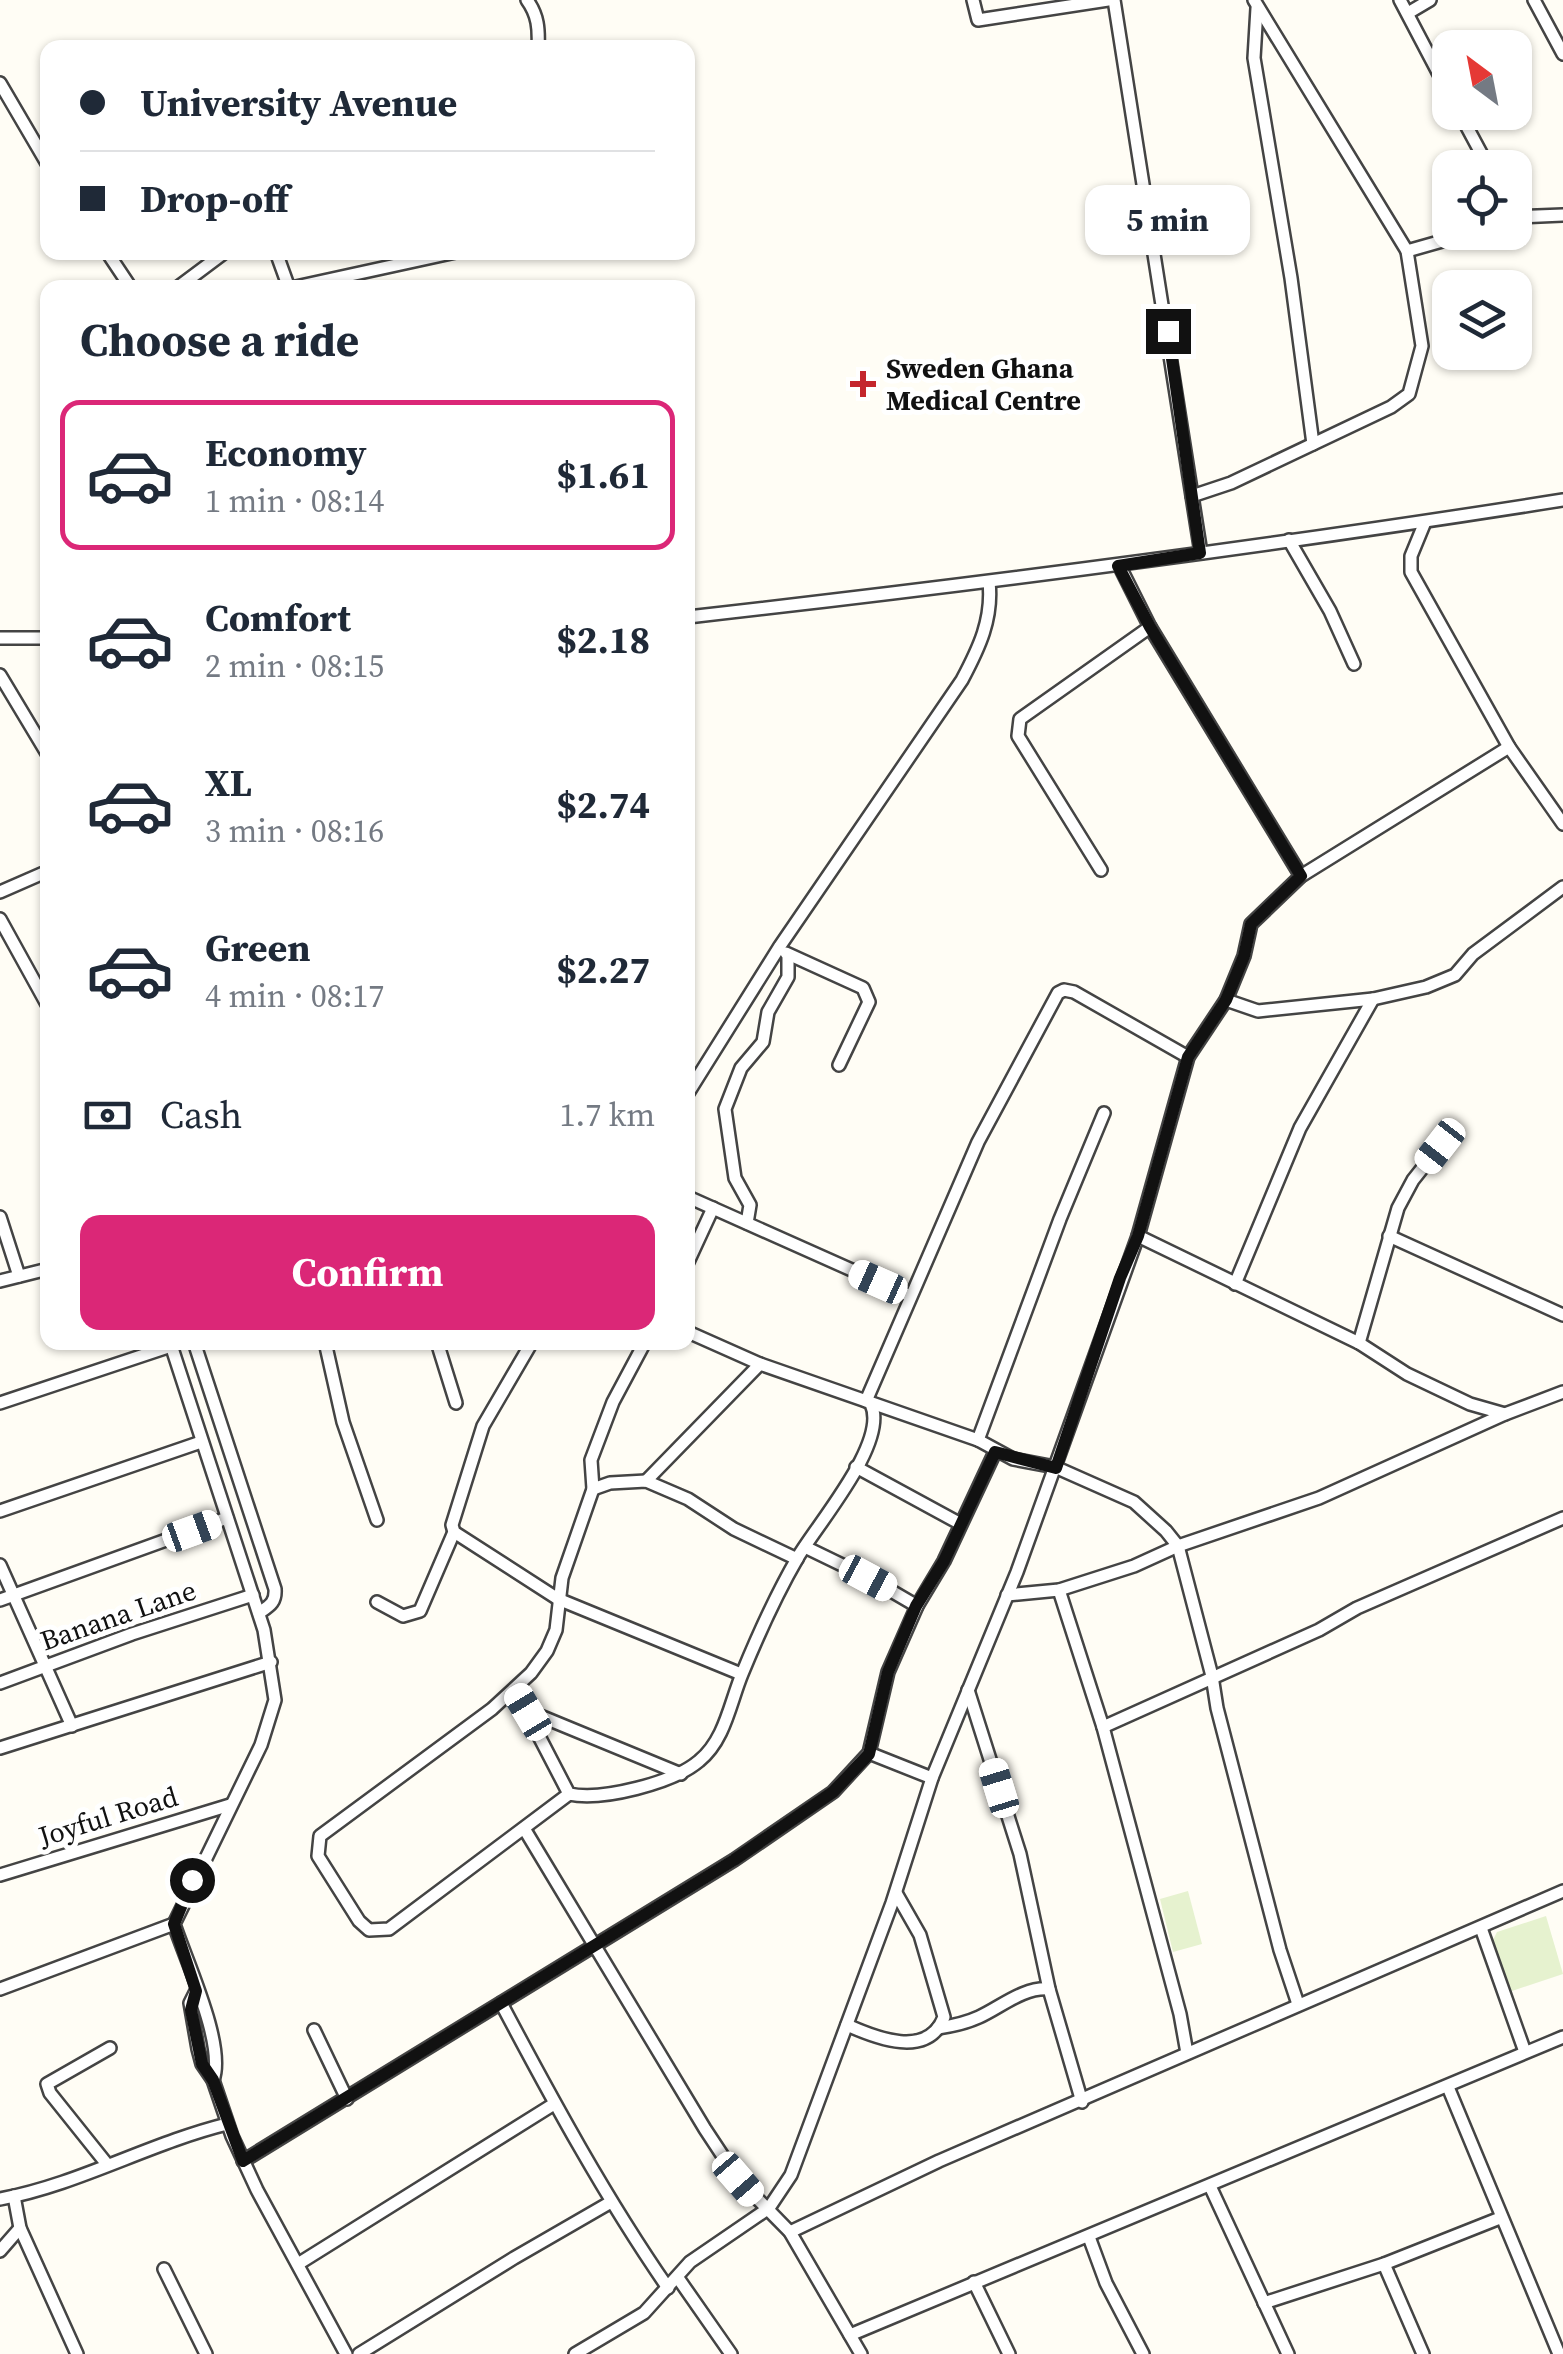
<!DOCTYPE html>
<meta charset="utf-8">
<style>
body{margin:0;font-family:"Source Serif 4",serif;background:#f2f2f3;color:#1f2937;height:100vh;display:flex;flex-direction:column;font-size:38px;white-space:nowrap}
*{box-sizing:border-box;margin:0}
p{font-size:32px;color:#747a83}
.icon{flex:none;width:55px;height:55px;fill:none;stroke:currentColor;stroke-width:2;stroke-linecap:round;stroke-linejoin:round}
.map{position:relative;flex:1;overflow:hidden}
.details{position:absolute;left:40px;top:280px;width:655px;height:1070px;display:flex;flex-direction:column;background:#fff;border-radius:20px;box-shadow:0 2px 8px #0004}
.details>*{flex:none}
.banner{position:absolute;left:40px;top:40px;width:655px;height:220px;border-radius:20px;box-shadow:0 2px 8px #0004;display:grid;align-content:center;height:220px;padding:0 40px;background:#fff}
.needle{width:65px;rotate:328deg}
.fabs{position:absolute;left:1432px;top:30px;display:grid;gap:20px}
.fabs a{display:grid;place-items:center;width:100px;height:100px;border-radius:20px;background:#fff;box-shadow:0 2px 8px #0004;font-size:50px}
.end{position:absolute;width:45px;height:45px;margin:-22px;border:12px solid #111;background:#fff;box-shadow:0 0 0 5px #fff}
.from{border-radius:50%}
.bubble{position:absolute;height:70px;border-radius:20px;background:#fff;box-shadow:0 2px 8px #0004;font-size:32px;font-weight:700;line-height:70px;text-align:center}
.car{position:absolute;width:30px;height:60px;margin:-30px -15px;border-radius:12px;box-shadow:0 0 8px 2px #0007;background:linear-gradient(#fff 24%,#345 0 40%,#fff 0 76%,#345 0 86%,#fff 0)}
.banner b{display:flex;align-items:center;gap:35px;height:95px;font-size:38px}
.banner b+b{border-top:2px solid #e0e1e3}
.banner i{width:25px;height:25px;background:#1f2937}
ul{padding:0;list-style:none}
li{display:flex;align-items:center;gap:30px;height:150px;margin:0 20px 15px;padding:0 20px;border:5px solid transparent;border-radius:20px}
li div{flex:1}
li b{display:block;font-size:38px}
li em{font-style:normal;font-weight:700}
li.on{border-color:#db2777}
li>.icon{width:90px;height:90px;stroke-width:1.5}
h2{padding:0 40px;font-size:45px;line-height:120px}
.pay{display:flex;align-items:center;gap:25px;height:110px;padding:0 40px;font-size:38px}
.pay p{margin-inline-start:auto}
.button{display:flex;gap:20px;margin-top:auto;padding:20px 40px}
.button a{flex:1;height:115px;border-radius:20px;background:#db2777;color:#fff;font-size:40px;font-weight:700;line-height:115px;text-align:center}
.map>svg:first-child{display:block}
.pitch{fill:#e6f2cf}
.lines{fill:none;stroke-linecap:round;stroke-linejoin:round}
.minor-casing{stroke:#444;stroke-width:16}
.minor{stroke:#fff;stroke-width:11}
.route{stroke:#111;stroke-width:12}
.poi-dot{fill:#c4262e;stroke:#fff;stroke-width:4}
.labels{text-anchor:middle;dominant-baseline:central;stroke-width:10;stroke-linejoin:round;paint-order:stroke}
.poi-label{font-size:28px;font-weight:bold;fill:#111;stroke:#fff;text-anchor:start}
.street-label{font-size:28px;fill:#111;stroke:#fff}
</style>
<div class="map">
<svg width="1563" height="2354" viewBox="0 0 1563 2354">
<rect width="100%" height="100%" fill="#fffdf5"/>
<g class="pitch">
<path d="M1188,1891l14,53 -29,8 -13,-53z"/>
<path d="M1546,1916l17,58 -54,18 -16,-52 4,-8z"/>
</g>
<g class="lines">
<defs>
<g id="minor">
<path d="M527,0c11,15 12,29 11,48"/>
<path d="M973,0l5,20 130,-20"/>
<path d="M1114,0l87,553"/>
<path d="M1400,0l50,95"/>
<path d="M1534,0l29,54"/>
<path d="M1257,8l-3,50 37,220 22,166"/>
<path d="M1408,13l22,-13"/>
<path d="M0,83l48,82"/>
<path d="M1459,112l30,56"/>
<path d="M1515,217l48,-2"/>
<path d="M1407,251l67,-19"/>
<path d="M107,252l24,36"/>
<path d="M276,252l13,36"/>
<path d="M177,288l48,-36"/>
<path d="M291,288l165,-36"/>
<path d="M1192,496l39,-13 160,-76 18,-13 13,-48 -15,-95 -153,-251"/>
<path d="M1425,522l-14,34v16l98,175 54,77"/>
<path d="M1289,540l41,71 24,53"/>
<path d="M1119,565l31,62 151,249"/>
<path d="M688,617c292,-33 584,-71 875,-117"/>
<path d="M0,638h48"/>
<path d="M0,675l48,80"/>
<path d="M1101,870l-83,-134 2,-17 130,-92"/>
<path d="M0,892l48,-21"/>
<path d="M0,919l48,87"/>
<path d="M786,953l77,35 6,14 -30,63"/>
<path d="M1226,1000l32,11 115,-12 53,-12 29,-12 18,-21 90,-67"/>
<path d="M688,1093l92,-147 182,-266c17,-32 31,-61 27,-98"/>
<path d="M688,1197l222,99"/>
<path d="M0,1217l19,59"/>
<path d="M747,1223l3,-18 -15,-27 -10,-69 16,-41 22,-26 5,-30 20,-35v-22"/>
<path d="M1138,1236l221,107 48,31 63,30 35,10"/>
<path d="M1389,1236l174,79"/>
<path d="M688,1262l25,-54"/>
<path d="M0,1281l48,-12"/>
<path d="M1235,1284l65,-156 73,-129"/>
<path d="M688,1332l72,32 218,76 35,19 42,8 79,35 32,29 12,15 34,130 5,32 63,242 18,54"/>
<path d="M170,1342l94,288 11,70 -14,45 -87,179c12,37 52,121 39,156"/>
<path d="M194,1342l81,247c1,14 -6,17 -16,24"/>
<path d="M325,1342l18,80 34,98"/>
<path d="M437,1342l19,61"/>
<path d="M532,1342l-49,84 -31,99 2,7 104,67 183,75"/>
<path d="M1359,1343l39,-135 15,-28 27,-34"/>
<path d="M866,1401l112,-259 80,-149 6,-3 10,2 114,65"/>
<path d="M0,1403l171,-57"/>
<path d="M978,1440l82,-221 44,-106"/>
<path d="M856,1467l103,56"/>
<path d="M646,1481l114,-117"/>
<path d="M593,1489l17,-6 36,-2 42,18 46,30 63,30"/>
<path d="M0,1511l201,-69"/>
<path d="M805,1547l64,31 48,28"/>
<path d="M0,1565l72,161"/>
<path d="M1059,1590l44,137 77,287 7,39"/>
<path d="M1007,1595l52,-5 75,-24 44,-20 141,-48 186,-84 58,-22"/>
<path d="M0,1600l227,-82"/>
<path d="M377,1602l26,14 17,-5 34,-79"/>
<path d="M0,1683l132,-49 121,-39"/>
<path d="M515,1690l54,104c33,7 104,-11 130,-33 26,-21 31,-58 43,-87 16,-39 35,-81 56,-117 20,-34 91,-115 73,-153"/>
<path d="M968,1690l52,164 29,135 33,113"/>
<path d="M528,1711l153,63"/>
<path d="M1103,1727l216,-97 38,-22 206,-90"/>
<path d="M0,1748l271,-86"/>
<path d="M869,1753l63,25"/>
<path d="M569,1794l-180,135 -20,1 -10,-9 -41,-65 2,-20 172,-127 39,-36 16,-22 9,-21 6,-52 31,-89 -2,-29 22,-58 32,-60"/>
<path d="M525,1830l180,299 33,50 52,53 71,122"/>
<path d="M0,1875l230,-70"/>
<path d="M1481,1928l44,124"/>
<path d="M0,1989l174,-65"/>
<path d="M196,1991l-6,12 8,46 4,15 11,16 19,56 25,54 89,164"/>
<path d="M501,2003c52,98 104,194 167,285"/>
<path d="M847,2025c29,13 81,34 97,-8l-24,-82 -24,-42"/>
<path d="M938,2028c14,-2 28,-5 41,-11 22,-10 44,-30 70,-28"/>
<path d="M314,2030l33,69"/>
<path d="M1448,2087l111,267"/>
<path d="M243,2161l491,-301 99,-68 36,-39 19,-81 29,-66 27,-45 51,-109"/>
<path d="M106,2163l-56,-70 -3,-9 63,-36"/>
<path d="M1210,2186l78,168"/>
<path d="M14,2196l6,32 57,126"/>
<path d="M0,2199c77,-14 150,-56 227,-75"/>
<path d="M790,2232l149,-71 624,-270"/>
<path d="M1089,2237l17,46 37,71"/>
<path d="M0,2251l20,-23"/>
<path d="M298,2264l256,-160"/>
<path d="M1384,2264l39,90"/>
<path d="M164,2269l42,85"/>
<path d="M678,2278l53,76"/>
<path d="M974,2282l35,72"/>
<path d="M1264,2303l120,-39 116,-46"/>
<path d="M850,2335l713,-298"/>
<path d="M359,2354l155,-96 97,-56"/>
<path d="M575,2354l69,-41 46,-51 79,-54 22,-33 101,-272 40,-125 85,-206 121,-336 50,-179 38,-57 18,-44 7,-32 50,-48 208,-129"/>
</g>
</defs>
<use href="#minor" class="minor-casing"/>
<use href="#minor" class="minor"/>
</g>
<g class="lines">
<path class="route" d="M192,1880l-18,44 22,67 -5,19 11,54 11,16 30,81 491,-301 99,-68 36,-38 19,-82 28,-66 28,-45 51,-109 61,16 64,-190 18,-42 50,-179 38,-57 18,-44 7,-32 50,-48 -151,-249 -32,-61 82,-13 -32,-222"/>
</g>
<path class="poi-dot" d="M858 369h10v10h10v10h-10v10h-10v-10h-10v-10h10z"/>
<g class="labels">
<g class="poi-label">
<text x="886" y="368">Sweden Ghana<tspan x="886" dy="32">Medical Centre</tspan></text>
</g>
<g class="street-label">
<text transform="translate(118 1615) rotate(-19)">Banana Lane</text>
<text transform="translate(108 1816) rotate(-17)">Joyful Road</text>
</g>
</g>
</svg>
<div class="fabs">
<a><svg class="needle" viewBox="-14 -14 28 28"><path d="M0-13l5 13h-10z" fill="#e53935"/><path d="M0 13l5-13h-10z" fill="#747a83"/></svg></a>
<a><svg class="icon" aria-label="locate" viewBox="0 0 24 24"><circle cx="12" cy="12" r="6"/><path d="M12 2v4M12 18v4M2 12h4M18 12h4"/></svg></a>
<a><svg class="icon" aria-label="layers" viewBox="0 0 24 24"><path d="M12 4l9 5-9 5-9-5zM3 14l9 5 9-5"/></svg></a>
</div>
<i class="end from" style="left:192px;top:1880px"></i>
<i class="end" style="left:1168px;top:331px"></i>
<div class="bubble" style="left:1085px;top:185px;width:165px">5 min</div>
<i class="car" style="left:1440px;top:1146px;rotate:218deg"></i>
<i class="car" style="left:878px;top:1282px;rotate:294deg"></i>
<i class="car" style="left:192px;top:1531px;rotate:70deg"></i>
<i class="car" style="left:868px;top:1578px;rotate:118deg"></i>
<i class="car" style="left:528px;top:1712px;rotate:329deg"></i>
<i class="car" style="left:999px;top:1788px;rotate:343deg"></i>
<i class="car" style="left:738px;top:2179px;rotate:139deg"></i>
<div class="banner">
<b><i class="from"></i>University Avenue</b>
<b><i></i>Drop-off</b>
</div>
<section class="details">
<h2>Choose a ride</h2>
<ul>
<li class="on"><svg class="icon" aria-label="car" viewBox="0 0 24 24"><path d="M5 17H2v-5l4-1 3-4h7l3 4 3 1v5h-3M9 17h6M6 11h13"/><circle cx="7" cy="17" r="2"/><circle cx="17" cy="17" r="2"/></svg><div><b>Economy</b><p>1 min · 08:14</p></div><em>$1.61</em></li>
<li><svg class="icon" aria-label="car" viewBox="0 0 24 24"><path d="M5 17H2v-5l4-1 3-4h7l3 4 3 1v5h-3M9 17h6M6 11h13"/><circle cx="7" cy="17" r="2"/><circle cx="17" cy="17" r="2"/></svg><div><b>Comfort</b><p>2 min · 08:15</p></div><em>$2.18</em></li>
<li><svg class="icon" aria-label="car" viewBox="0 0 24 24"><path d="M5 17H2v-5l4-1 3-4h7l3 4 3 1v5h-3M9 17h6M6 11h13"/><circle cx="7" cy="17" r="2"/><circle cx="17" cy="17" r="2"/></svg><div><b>XL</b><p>3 min · 08:16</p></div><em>$2.74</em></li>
<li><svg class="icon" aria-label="car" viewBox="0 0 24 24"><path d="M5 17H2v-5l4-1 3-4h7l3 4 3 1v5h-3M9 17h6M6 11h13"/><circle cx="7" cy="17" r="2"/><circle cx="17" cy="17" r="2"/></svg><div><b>Green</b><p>4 min · 08:17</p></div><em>$2.27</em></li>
</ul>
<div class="pay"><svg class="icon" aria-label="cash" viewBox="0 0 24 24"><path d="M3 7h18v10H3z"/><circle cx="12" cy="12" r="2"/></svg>Cash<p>1.7 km</p></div>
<div class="button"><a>Confirm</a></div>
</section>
</div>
